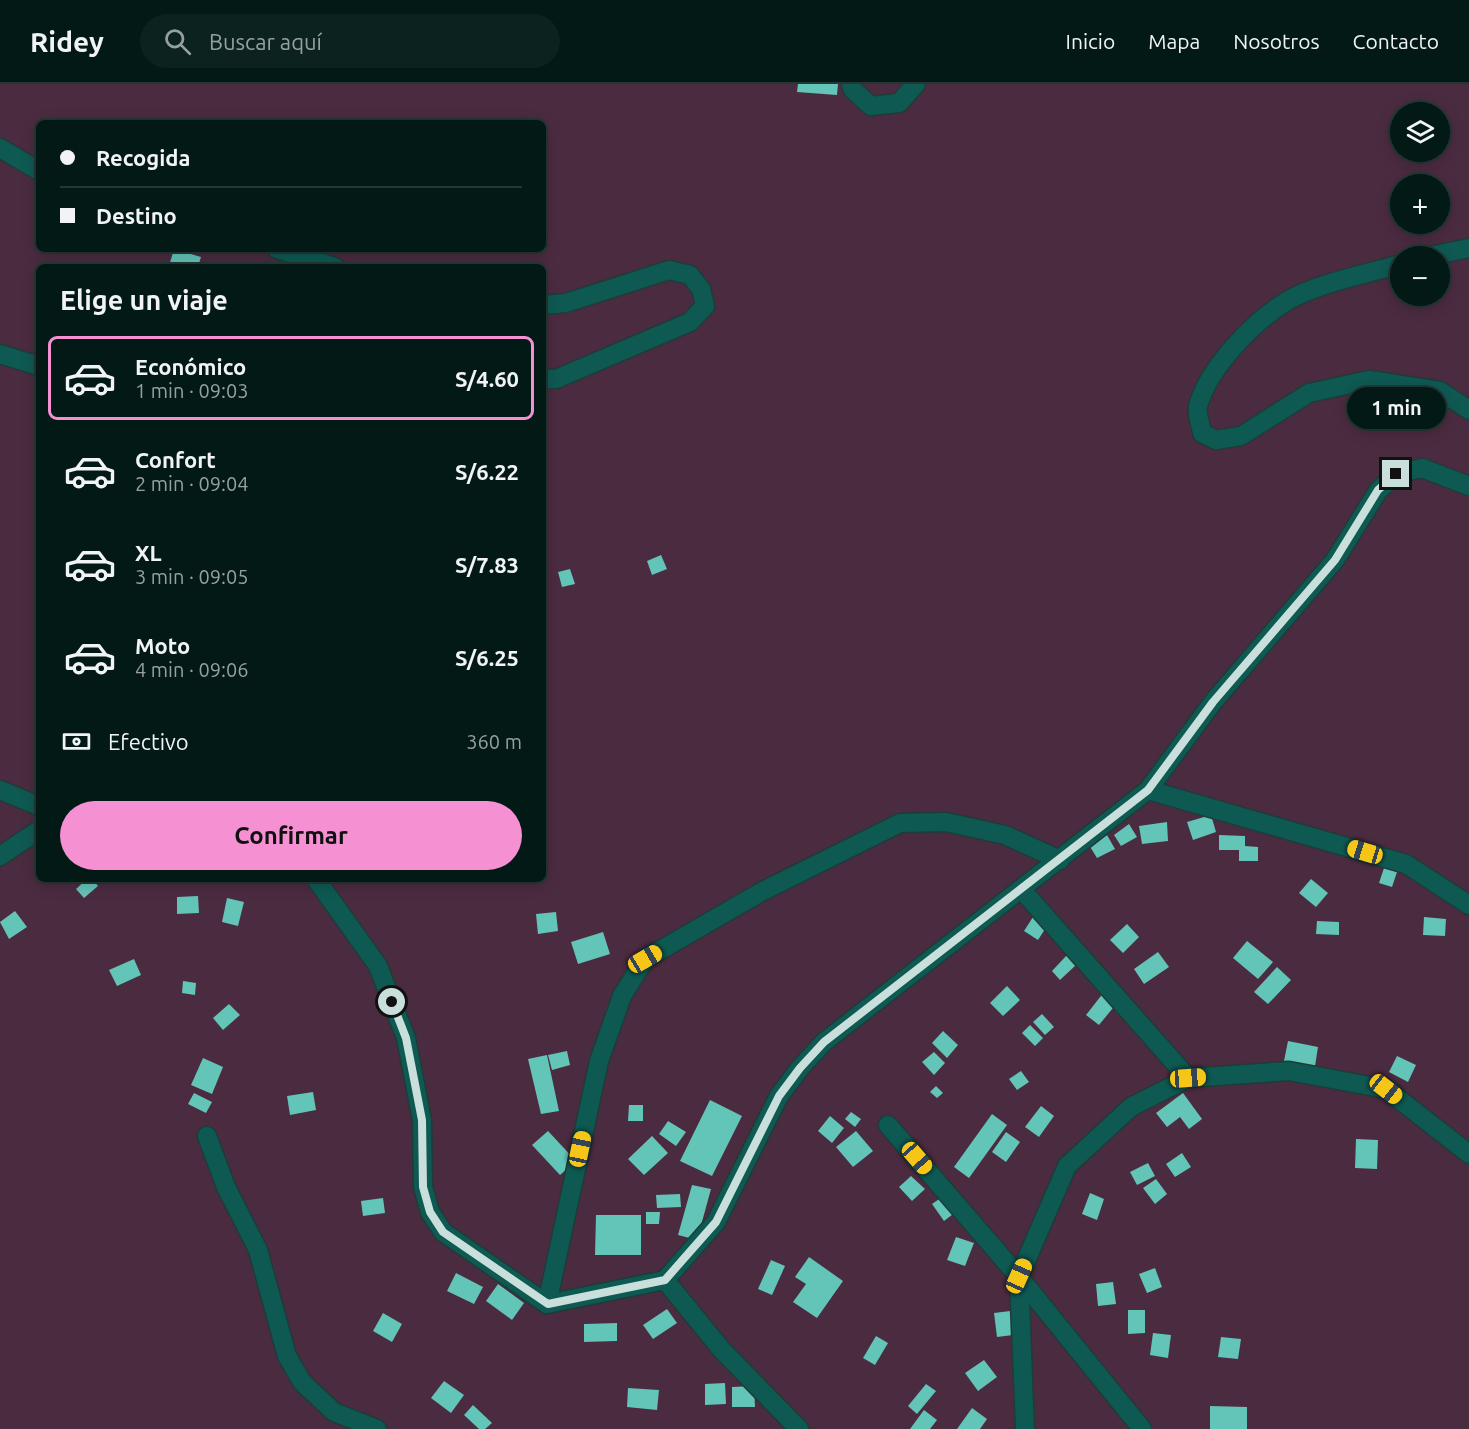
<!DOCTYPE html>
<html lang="es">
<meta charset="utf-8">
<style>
body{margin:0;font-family:Ubuntu,sans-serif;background:#0c221f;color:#f1f3f6;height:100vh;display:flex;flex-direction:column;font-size:22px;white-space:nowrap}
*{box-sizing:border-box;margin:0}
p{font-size:20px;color:#96a0a1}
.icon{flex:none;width:33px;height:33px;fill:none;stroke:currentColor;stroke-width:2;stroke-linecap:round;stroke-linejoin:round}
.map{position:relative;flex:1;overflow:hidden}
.sheet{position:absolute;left:36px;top:180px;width:510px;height:618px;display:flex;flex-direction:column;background:#021916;border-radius:9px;box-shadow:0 3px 15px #0003,0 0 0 2px #233835}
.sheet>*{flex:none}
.top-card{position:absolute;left:36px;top:36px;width:510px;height:132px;border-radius:9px;box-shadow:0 3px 15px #0003,0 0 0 2px #233835;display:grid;align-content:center;height:132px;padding:0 24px;background:#021916}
.controls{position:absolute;left:1390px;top:18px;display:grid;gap:12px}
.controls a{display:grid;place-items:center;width:60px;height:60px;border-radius:50%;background:#021916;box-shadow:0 3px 15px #0003,0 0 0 2px #233835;font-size:30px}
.end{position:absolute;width:27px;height:27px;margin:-14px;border:8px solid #c9dfdb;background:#111;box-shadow:0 0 0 3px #111}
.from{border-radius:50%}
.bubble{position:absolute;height:42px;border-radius:21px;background:#021916;box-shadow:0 3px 15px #0003,0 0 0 2px #233835;font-size:20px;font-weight:700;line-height:42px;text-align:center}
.car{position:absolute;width:18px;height:36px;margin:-18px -9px;border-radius:8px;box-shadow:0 0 4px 2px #0007;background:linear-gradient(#f5c518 24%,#345 0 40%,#f5c518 0 76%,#345 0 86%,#f5c518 0)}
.top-card b{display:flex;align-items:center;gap:21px;height:57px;font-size:22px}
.top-card b+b{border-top:2px solid #233835}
.top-card i{width:15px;height:15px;background:#f1f3f6}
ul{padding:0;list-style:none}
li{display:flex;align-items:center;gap:18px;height:84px;margin:0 12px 9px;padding:0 12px;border:3px solid transparent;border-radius:9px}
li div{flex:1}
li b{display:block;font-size:22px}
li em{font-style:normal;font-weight:700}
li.active{border-color:#f591d2}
li>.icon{width:54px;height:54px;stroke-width:1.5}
h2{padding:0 24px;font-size:27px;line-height:72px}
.pay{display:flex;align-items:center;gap:15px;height:66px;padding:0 24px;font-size:22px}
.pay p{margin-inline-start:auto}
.primary-button{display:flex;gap:12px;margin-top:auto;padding:12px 24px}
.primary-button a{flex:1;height:69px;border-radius:36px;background:#f591d2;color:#111;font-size:24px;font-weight:700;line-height:69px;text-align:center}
header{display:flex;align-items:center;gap:36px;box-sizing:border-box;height:84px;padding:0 30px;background:#021916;border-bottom:2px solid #233835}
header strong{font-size:28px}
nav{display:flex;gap:33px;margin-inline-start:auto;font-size:21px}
.search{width:420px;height:54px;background:#0c221f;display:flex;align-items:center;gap:15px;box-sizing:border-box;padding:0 21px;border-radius:33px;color:#96a0a1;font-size:22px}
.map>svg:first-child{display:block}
.green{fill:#4b2b40;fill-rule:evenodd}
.building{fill:#63c4b8}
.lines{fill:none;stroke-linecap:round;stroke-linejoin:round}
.minor-casing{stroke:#1e3c38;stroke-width:21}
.minor{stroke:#0f5953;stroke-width:18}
.route{stroke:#c9dfdb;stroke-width:8}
</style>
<header>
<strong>Ridey</strong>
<div class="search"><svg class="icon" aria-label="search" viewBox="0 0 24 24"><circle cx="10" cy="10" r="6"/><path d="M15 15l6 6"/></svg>Buscar aquí</div>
<nav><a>Inicio</a><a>Mapa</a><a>Nosotros</a><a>Contacto</a></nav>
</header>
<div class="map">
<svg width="1469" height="1345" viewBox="0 0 1469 1345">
<rect width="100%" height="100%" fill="#02211e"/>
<path class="green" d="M0,0h1469v1345h-1469zM1401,28h39v40h-39zM39,39h504v126h-504zM1401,100h39v40h-39zM1401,172h39v40h-39zM39,183h504v612h-504z"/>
<g class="building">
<path d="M798,0h40l-1,11 -40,-3z"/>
<path d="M174,165l27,8 -3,10 -29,-1z"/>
<path d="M661,471l6,14 -15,6 -5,-14z"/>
<path d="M570,485l5,15 -13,3 -4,-15z"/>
<path d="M1211,731l5,17 -23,8 -6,-18z"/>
<path d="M1167,738l1,19 -26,3 -3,-18z"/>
<path d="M1129,740l8,13 -16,9 -7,-11z"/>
<path d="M1107,751l8,14 -18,9 -8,-13z"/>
<path d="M1219,751l26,1v10l13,1v14h-19v-11h-20z"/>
<path d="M1384,784l13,4 -5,15 -13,-4z"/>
<path d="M87,795h5l6,7 -14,12 -8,-9z"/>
<path d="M1311,795l17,14 -12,14 -17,-14z"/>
<path d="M198,812l1,17 -22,1v-17z"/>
<path d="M227,814l17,4 -6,24 -16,-4z"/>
<path d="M15,827l12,16 -18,12 -9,-17z"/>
<path d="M556,828l2,19 -20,3 -2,-20z"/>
<path d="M1033,833l14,9 -9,14 -14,-9z"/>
<path d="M1424,833l22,2 -1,17 -22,-1z"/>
<path d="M1317,837l22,1v13l-23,-1z"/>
<path d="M1127,840l12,13 -16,16 -13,-13z"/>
<path d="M603,848l7,22 -32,10 -7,-22z"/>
<path d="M1247,857l26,21 -15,17 -25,-21z"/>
<path d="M1158,868l11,15 -25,17 -10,-15z"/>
<path d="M1067,871l9,10 -16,15 -8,-9z"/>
<path d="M134,875l7,16 -24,11 -8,-16z"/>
<path d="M1277,883l14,13 -23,24 -14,-12z"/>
<path d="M183,897l13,2 -1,12 -13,-2z"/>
<path d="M1007,902l13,14 -17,16 -13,-13z"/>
<path d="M1104,908l13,11 -18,22 -13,-10z"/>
<path d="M229,920l11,11 -17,15 -10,-12z"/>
<path d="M1042,930l12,13 -9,8 -12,-13z"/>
<path d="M1030,941l13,13 -8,8 -13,-13z"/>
<path d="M943,947l15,14 -11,13 -15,-15z"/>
<path d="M1288,957l30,6 -3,19 -31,-5z"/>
<path d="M567,967l3,14 -18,5 -4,-15z"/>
<path d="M934,968l11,11 -11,12 -12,-13z"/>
<path d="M547,971l12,56 -18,3 -13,-55z"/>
<path d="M1397,972l19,9 -8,17 -19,-10z"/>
<path d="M203,974l20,9 -11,27 -21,-9z"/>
<path d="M1021,987l8,11 -12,8 -8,-11z"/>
<path d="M936,1002l7,7 -6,5 -7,-6z"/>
<path d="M313,1008l3,18 -26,5 -3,-19z"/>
<path d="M194,1009l18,9 -6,11 -18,-9z"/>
<path d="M1183,1009l19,26 -13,10 -9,-12 -13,10 -11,-14z"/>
<path d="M710,1016l32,16 -30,60 -32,-15z"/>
<path d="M629,1021h14v16h-15z"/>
<path d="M1041,1022l13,10 -15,21 -14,-10z"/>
<path d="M851,1028l10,7 -6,8 -10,-8z"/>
<path d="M992,1030l15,11 -38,53 -15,-11z"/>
<path d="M830,1032l14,12 -12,15 -14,-12z"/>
<path d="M668,1037l18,11 -10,14 -17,-12z"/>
<path d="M548,1047l28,30 -16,14 -28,-30z"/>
<path d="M856,1047l17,20 -20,16 -17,-20z"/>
<path d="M1006,1048l14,10 -14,20 -14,-10z"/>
<path d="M652,1052l16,17 -24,22 -16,-16z"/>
<path d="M1356,1055l22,1 -1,29 -22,-1z"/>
<path d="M1182,1069l9,14 -16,10 -9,-13z"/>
<path d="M1148,1079l7,13 -18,9 -7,-13z"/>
<path d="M911,1092l14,13 -13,12 -13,-14z"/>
<path d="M1156,1095l11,15 -12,10 -12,-16z"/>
<path d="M692,1101l19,4 -14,51 -19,-5z"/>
<path d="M1090,1109l14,6 -7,21 -15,-6z"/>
<path d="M680,1110l1,13 -24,1 -1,-13z"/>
<path d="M945,1111l12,16 -13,10 -12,-17z"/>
<path d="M383,1114l2,15 -22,3 -2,-15z"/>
<path d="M646,1128h14l-1,12h-13z"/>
<path d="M596,1131h45v40h-46z"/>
<path d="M956,1153l18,6 -9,23 -18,-6z"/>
<path d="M809,1173l34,24 -26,37 -24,-16 13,-18 -11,-7z"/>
<path d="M771,1176l14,6 -13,29 -14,-6z"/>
<path d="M1155,1184l7,19 -15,6 -8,-19z"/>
<path d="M456,1189l27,14 -9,17 -27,-13z"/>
<path d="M1113,1198l3,22 -18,2 -2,-22z"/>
<path d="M498,1200l26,19 -12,17 -26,-19z"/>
<path d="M667,1225l10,14 -24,16 -10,-14z"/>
<path d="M1128,1226h17v23l-17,1z"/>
<path d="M1010,1227l3,24 -16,2 -3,-24z"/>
<path d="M383,1229l19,11 -10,18 -19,-11z"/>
<path d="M617,1239v18l-33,1v-18z"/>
<path d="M1153,1249l18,2 -3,23 -18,-3z"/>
<path d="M876,1252l12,7 -13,22 -12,-7z"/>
<path d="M1221,1253l20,2 -3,20 -20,-2z"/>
<path d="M984,1276l13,17 -19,14 -13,-18z"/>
<path d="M444,1297l20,14 -13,18 -20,-15z"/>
<path d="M725,1299l1,21 -21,1v-21z"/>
<path d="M926,1300l10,7 -19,23 -9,-8z"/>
<path d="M754,1302l1,21h-23v-20z"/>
<path d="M628,1304l31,2 -2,20 -30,-3z"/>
<path d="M473,1321l19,18 -7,6h-6l-15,-14z"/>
<path d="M1210,1322l37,1v22h-37z"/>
<path d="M972,1324l15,11 -7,10h-23z"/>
<path d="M924,1326l13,10 -7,9h-20z"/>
</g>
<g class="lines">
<defs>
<g id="minor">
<path d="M851,0l2,6 18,16 28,-3 17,-19"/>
<path d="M0,64l39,23"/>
<path d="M277,165l58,18"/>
<path d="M1430,172l39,-8"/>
<path d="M1401,180c-35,10 -83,19 -114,37 -34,21 -78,66 -89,105 -2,7 3,19 4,27l14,7 25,-4 68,-43 60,-13 71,11 29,19"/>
<path d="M543,221l23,-2 103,-33 21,5 11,14 4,17 -15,16 -134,57h-13"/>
<path d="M0,270l39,12"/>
<path d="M0,706l39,16"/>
<path d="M1148,706l258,74 63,41"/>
<path d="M0,772l39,-26"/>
<path d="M316,795l62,87 28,72 16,82 1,67 7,25 13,20 104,72 118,-24 51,-58 63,-126 21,-28 24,-26 324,-252 65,-88 122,-142 43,-69 18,-17 26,-6 47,18"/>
<path d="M1022,806l166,188"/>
<path d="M888,1041l131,152 123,152"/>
<path d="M207,1052l19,51 32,63 29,106 15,26 32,30 43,17"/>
<path d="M665,1196l56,69 78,80"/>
<path d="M547,1220l52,-243 23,-65 23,-37 116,-67 139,-69 46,-1 59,13 55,25"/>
<path d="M1025,1345l-6,-152 48,-111 64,-59 57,-29 101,-7 97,18 83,65"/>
</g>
</defs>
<use href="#minor" class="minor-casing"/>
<use href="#minor" class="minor"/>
</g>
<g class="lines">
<path class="route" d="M392,918l14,36 16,82 1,67 7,25 13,20 105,72 117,-24 51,-58 63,-126 21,-28 24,-26 324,-252 65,-88 122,-142 43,-70 18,-16"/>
</g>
</svg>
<div class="controls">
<a><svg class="icon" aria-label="layers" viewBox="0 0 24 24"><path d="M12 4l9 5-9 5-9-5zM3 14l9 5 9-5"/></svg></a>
<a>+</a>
<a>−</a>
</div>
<i class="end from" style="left:392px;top:918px"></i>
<i class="end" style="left:1396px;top:390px"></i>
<div class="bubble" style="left:1347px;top:303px;width:99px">1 min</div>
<i class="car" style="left:1365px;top:768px;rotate:287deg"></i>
<i class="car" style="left:645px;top:875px;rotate:60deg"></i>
<i class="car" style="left:1188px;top:994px;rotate:86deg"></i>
<i class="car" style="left:1386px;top:1005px;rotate:128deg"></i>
<i class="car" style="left:580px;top:1065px;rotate:12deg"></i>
<i class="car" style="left:917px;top:1074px;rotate:139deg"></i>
<i class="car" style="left:1019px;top:1192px;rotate:24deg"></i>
<div class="top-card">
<b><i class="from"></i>Recogida</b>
<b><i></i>Destino</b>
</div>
<section class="sheet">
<h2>Elige un viaje</h2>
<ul>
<li class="active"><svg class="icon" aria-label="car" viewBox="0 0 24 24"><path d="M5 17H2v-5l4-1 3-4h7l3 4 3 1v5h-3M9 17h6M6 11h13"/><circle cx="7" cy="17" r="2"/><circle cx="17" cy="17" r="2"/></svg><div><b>Económico</b><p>1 min · 09:03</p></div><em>S/4.60</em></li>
<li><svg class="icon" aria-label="car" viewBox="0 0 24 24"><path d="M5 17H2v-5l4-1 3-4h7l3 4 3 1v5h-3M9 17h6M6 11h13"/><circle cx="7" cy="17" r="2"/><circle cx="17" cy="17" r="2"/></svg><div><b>Confort</b><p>2 min · 09:04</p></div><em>S/6.22</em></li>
<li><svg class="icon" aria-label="car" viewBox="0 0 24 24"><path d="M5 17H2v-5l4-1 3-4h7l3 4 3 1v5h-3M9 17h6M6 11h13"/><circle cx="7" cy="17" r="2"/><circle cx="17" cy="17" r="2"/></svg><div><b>XL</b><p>3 min · 09:05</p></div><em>S/7.83</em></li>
<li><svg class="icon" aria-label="car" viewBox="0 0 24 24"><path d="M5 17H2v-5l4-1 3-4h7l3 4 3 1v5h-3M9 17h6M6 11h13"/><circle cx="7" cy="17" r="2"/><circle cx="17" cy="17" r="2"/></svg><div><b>Moto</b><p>4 min · 09:06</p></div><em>S/6.25</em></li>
</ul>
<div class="pay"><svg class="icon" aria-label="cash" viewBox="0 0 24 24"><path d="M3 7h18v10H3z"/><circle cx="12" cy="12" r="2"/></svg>Efectivo<p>360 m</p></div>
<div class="primary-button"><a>Confirmar</a></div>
</section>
</div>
